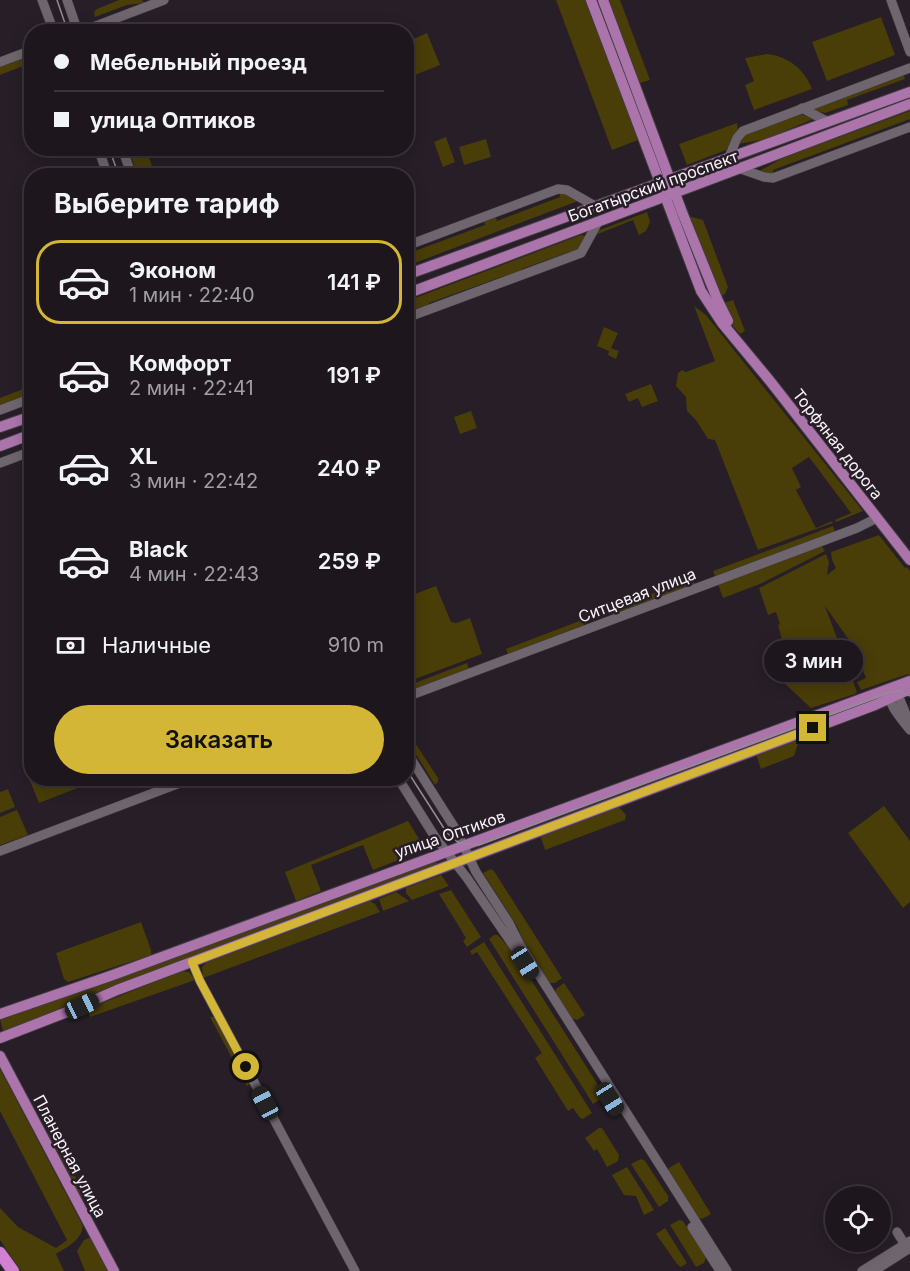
<!DOCTYPE html>
<html lang="ru">
<meta charset="utf-8">
<style>
body{margin:0;font-family:Inter,sans-serif;background:#251f26;color:#f1f3f6;height:100vh;display:flex;flex-direction:column;font-size:22px;white-space:nowrap}
*{box-sizing:border-box;margin:0}
p{font-size:20px;color:#a09fa4}
.icon{flex:none;width:33px;height:33px;fill:none;stroke:currentColor;stroke-width:2;stroke-linecap:round;stroke-linejoin:round}
.map{position:relative;flex:1;overflow:hidden}
.sheet{position:absolute;left:24px;top:168px;width:390px;height:618px;display:flex;flex-direction:column;background:#1d161d;border-radius:24px;box-shadow:0 3px 15px #0003,0 0 0 2px #3b353b}
.sheet>*{flex:none}
.top-card{position:absolute;left:24px;top:24px;width:390px;height:132px;border-radius:24px;box-shadow:0 3px 15px #0003,0 0 0 2px #3b353b;display:grid;align-content:center;height:132px;padding:0 30px;background:#1d161d}
.tools{position:absolute;left:825px;top:1186px;display:grid;gap:12px}
.tools a{display:grid;place-items:center;width:66px;height:66px;border-radius:50%;background:#1d161d;box-shadow:0 3px 15px #0003,0 0 0 2px #3b353b;font-size:30px}
.end{position:absolute;width:27px;height:27px;margin:-14px;border:8px solid #d3b635;background:#111;box-shadow:0 0 0 3px #111}
.from{border-radius:50%}
.bubble{position:absolute;height:42px;border-radius:21px;background:#1d161d;box-shadow:0 3px 15px #0003,0 0 0 2px #3b353b;font-size:20px;font-weight:600;line-height:42px;text-align:center}
.car{position:absolute;width:18px;height:36px;margin:-18px -9px;border-radius:8px;box-shadow:0 0 4px 2px #0007;background:linear-gradient(#222 24%,#8ab4d8 0 40%,#222 0 76%,#8ab4d8 0 86%,#222 0)}
.top-card b{display:flex;align-items:center;gap:21px;height:57px;font-size:22px}
.top-card b+b{border-top:2px solid #3b353b}
.top-card i{width:15px;height:15px;background:#f1f3f6}
ul{padding:0;list-style:none}
li{display:flex;align-items:center;gap:18px;height:84px;margin:0 12px 9px;padding:0 18px;border:3px solid transparent;border-radius:24px}
li div{flex:1}
li b{display:block;font-size:22px}
li em{font-style:normal;font-weight:600}
li.active{border-color:#d3b635}
li>.icon{width:54px;height:54px;stroke-width:1.5}
h2{padding:0 30px;font-size:27px;line-height:72px}
.pay{display:flex;align-items:center;gap:15px;height:66px;padding:0 30px;font-size:22px}
.pay p{margin-inline-start:auto}
.button{display:flex;gap:12px;margin-top:auto;padding:12px 30px}
.button a{flex:1;height:69px;border-radius:36px;background:#d3b635;color:#111;font-size:24px;font-weight:600;line-height:69px;text-align:center}
.map>svg:first-child{display:block}
.green{fill:#493d08}
.lines{fill:none;stroke-linecap:round;stroke-linejoin:round}
.minor-casing{stroke:#433c43;stroke-width:10}
.major-casing{stroke:#433c43;stroke-width:12}
.highway-casing{stroke:#433c43;stroke-width:14}
.minor{stroke:#6f656f;stroke-width:9}
.major{stroke:#ab75ab;stroke-width:10}
.highway{stroke:#d380d3;stroke-width:12}
.tram{stroke:#948d94;stroke-width:1.5}
.route{stroke:#d3b635;stroke-width:8}
.labels{text-anchor:middle;dominant-baseline:central;stroke-width:5;stroke-linejoin:round;paint-order:stroke}
.street-label{font-size:16px;fill:#f9f3f8;stroke:#271e27}
</style>
<div class="map">
<svg width="910" height="1271" viewBox="0 0 910 1271">
<rect width="100%" height="100%" fill="#271e27"/>
<g class="green">
<path d="M119,0h23l2,3 -17,2 -32,12 -1,-5 3,-3z"/>
<path d="M556,0h30l52,140 -26,10z"/>
<path d="M609,0h11l30,80 -10,3z"/>
<path d="M881,17l14,38 -68,26 -15,-39z"/>
<path d="M427,33l13,32 -33,13v-36z"/>
<path d="M767,54c20,2 38,15 45,35l-58,21 -9,-25 9,-4 -9,-23z"/>
<path d="M31,55v8l-31,12v-8z"/>
<path d="M903,74l2,5 -58,21 1,5 -23,8 -13,-3v-2z"/>
<path d="M910,111v8l-137,51 1,4 -15,-3 26,-14z"/>
<path d="M799,113l14,6 -46,20 -29,5 3,-8z"/>
<path d="M737,123l1,7 -12,20 -39,15 -8,-21z"/>
<path d="M446,137l9,25 -12,5 -9,-25z"/>
<path d="M486,139l5,18 -27,8 -5,-18z"/>
<path d="M128,149h18l9,25 -17,1z"/>
<path d="M562,191l16,10 -171,65v-17l3,-1 2,4 73,-27 -1,-4 11,-5 2,5 63,-24 -1,-5z"/>
<path d="M647,212l3,10 -4,9 -7,4 -6,-15 -35,14 -5,6 4,-9z"/>
<path d="M688,216l15,4 25,67 -3,7 -4,2z"/>
<path d="M581,235l4,1 -5,13 -10,6 -1,-3 -47,17v3l-16,7 -2,-3 -75,27 1,4 -14,5 -2,-4 -7,3v-10z"/>
<path d="M733,300l12,31 -5,3 -8,-9 -8,-22z"/>
<path d="M694,306l12,9 157,196 -27,11 -1,-2 16,-7 -42,-56 -17,11 9,19 -5,3 20,38 16,-7 1,2 -75,27 -43,-110 -7,-1 -12,-19 -9,-9 -1,-14 -10,-11 2,-13 4,-3 4,2 29,-11z"/>
<path d="M604,327l14,6 -7,15 8,3 -3,8 -8,-4 1,-4 -12,-5z"/>
<path d="M651,384l7,17 -16,6 -4,-9 -9,4 -4,-8z"/>
<path d="M31,386v11l-31,11v-10z"/>
<path d="M471,411l6,17 -17,6 -6,-17z"/>
<path d="M833,526l2,6 -120,44 -2,-5z"/>
<path d="M879,535l26,33 2,-1 3,4v104l-2,-1 -47,16 -4,-8 9,-4 -6,-15 4,-2 -39,-55 32,86 -2,2 -44,14 -30,-28v-13l-3,-7 9,-3 -9,-32 2,-1 -4,-12 -8,3 -9,-27 67,-34 3,8 -2,13 9,-7 -4,-8 -1,-8z"/>
<path d="M821,545l4,6 -65,33 -37,14 -5,-14z"/>
<path d="M693,579l2,5 -82,31 -2,-6z"/>
<path d="M436,586l15,36 5,1 14,-5 12,36 -75,28v-85z"/>
<path d="M582,620l2,5 -76,29 -2,-5z"/>
<path d="M467,663l2,6 -62,23v-6z"/>
<path d="M406,729l32,49v4l-3,3 -28,-45z"/>
<path d="M800,738l-6,18 -33,13 -5,-15z"/>
<path d="M31,769l1,9 66,2 -59,23 -13,-32z"/>
<path d="M8,789l7,18 -15,6v-21z"/>
<path d="M618,806l8,9 -1,5 -80,30 -5,-15z"/>
<path d="M884,806l26,35v61l-7,6 -55,-75z"/>
<path d="M17,810l11,25 -28,10v-28z"/>
<path d="M408,821l16,26 -6,3 1,2 -46,18 -10,-25 -52,20 10,26 -25,10 -11,-29z"/>
<path d="M435,860l2,5 -434,166 -3,-12z"/>
<path d="M491,869l3,2 68,107 -7,5h-6l-22,-34 -10,-23 -34,-53z"/>
<path d="M441,875l8,11 -37,14 -6,-7v-5z"/>
<path d="M451,890l30,47 -14,10 -4,-6 3,-3 -27,-44z"/>
<path d="M396,892l13,9 -26,10 -4,-12z"/>
<path d="M370,901l5,3 5,8 -177,66 -1,-11 6,-6z"/>
<path d="M141,922l10,28v5l-83,27 -4,-3 -8,-26z"/>
<path d="M494,935h4l18,21 89,140 -12,8 -104,-165z"/>
<path d="M484,942l108,171 -9,6 -3,-1 -7,-10 -5,3 -33,-53 7,-5 -65,-101 -5,3 -2,-4z"/>
<path d="M181,971l8,1 6,8 -105,37 -2,-8z"/>
<path d="M564,983l21,32 -8,5 -6,-2 -16,-25 1,-4z"/>
<path d="M210,1017h5l35,66 -3,3z"/>
<path d="M0,1069l83,157c-2,15 -16,21 -27,28l8,17h-43l-21,-31v-32l18,19 38,21 11,-8 -67,-129z"/>
<path d="M599,1128h3l17,27 -1,6 -11,6 -10,-18 -3,2 -9,-13z"/>
<path d="M47,1131l12,15 27,52 -5,-1z"/>
<path d="M641,1159l4,2 23,35v5l-9,6 -28,-43z"/>
<path d="M679,1162l32,52 -9,5 -5,-2 -29,-45 1,-4z"/>
<path d="M627,1167l27,43 -10,5 -8,-19 -12,-1 -12,-20z"/>
<path d="M679,1220l4,1 23,36 -2,6 -8,4 -26,-42z"/>
<path d="M665,1228l22,35 -6,4 -4,-3 -21,-30z"/>
<path d="M89,1238l2,1 17,32h-23l-8,-20 7,-11z"/>
</g>
<g class="lines">
<defs>
<g id="minor">
<path d="M42,0l12,32"/>
<path d="M67,0l11,32"/>
<path d="M891,0l19,52"/>
<path d="M80,32l84,-32"/>
<path d="M0,62l32,-12"/>
<path d="M802,108l26,14"/>
<path d="M98,148l10,28"/>
<path d="M122,148l10,28"/>
<path d="M729,157l8,-19 6,-7 167,-63"/>
<path d="M741,169l23,8 9,1 137,-51"/>
<path d="M406,246l152,-57 9,1 28,16"/>
<path d="M406,318l175,-65 17,-31"/>
<path d="M0,410l32,-12"/>
<path d="M0,463l32,-12"/>
<path d="M406,697l451,-169 20,-10"/>
<path d="M910,724l-12,-29 -9,-6c-1,17 11,28 21,41"/>
<path d="M406,751l50,79 20,42 33,51 11,22 207,326"/>
<path d="M398,778l37,59 32,41 52,76"/>
<path d="M0,851l193,-73"/>
<path d="M192,962l8,19 155,290"/>
<path d="M692,1227l28,44"/>
<path d="M897,1232l10,16"/>
<path d="M862,1271l48,-30"/>
<path d="M874,1271l36,-23"/>
</g>
<g id="major">
<path d="M591,0l110,291 21,32 48,58 140,179"/>
<path d="M603,0l79,212 36,89 10,20"/>
<path d="M406,275l504,-183"/>
<path d="M406,294l504,-190"/>
<path d="M0,427l32,-11"/>
<path d="M0,446l32,-12"/>
<path d="M0,1014l113,-39 797,-294"/>
<path d="M0,1038l67,-26 50,-22 758,-285 35,-16"/>
<path d="M0,1056l114,215"/>
</g>
<path id="highway" d="M0,1253l13,18"/>
</defs>
<use href="#minor" class="minor-casing"/>
<use href="#major" class="major-casing"/>
<use href="#highway" class="highway-casing"/>
<use href="#minor" class="minor"/>
<use href="#major" class="major"/>
<use href="#highway" class="highway"/>
<g class="tram">
<path d="M57,0l11,32"/>
<path d="M109,148l10,28"/>
<path d="M406,769l41,64 12,10 20,2 411,-153 10,-1 10,5"/>
</g>
</g>
<g class="lines">
<path class="route" d="M246,1067l-46,-86 -8,-19 621,-234"/>
</g>
<g class="labels">
<g class="street-label">
<text transform="translate(653 186) rotate(-20)">Богатырский проспект</text>
<text transform="translate(838 444) rotate(52)">Торфяная дорога</text>
<text transform="translate(637 595) rotate(-21)">Ситцевая улица</text>
<text transform="translate(450 834) rotate(-19)">улица Оптиков</text>
<text transform="translate(70 1156) rotate(62)">Планерная улица</text>
</g>
</g>
</svg>
<div class="tools">
<a><svg class="icon" aria-label="locate" viewBox="0 0 24 24"><circle cx="12" cy="12" r="6"/><path d="M12 2v4M12 18v4M2 12h4M18 12h4"/></svg></a>
</div>
<i class="end from" style="left:246px;top:1067px"></i>
<i class="end" style="left:813px;top:728px"></i>
<div class="bubble" style="left:764px;top:640px;width:99px">3 мин</div>
<i class="car" style="left:525px;top:963px;rotate:148deg"></i>
<i class="car" style="left:82px;top:1006px;rotate:65deg"></i>
<i class="car" style="left:610px;top:1099px;rotate:148deg"></i>
<i class="car" style="left:265px;top:1103px;rotate:332deg"></i>
<div class="top-card">
<b><i class="from"></i>Мебельный проезд</b>
<b><i></i>улица Оптиков</b>
</div>
<section class="sheet">
<h2>Выберите тариф</h2>
<ul>
<li class="active"><svg class="icon" aria-label="car" viewBox="0 0 24 24"><path d="M5 17H2v-5l4-1 3-4h7l3 4 3 1v5h-3M9 17h6M6 11h13"/><circle cx="7" cy="17" r="2"/><circle cx="17" cy="17" r="2"/></svg><div><b>Эконом</b><p>1 мин · 22:40</p></div><em>141 ₽</em></li>
<li><svg class="icon" aria-label="car" viewBox="0 0 24 24"><path d="M5 17H2v-5l4-1 3-4h7l3 4 3 1v5h-3M9 17h6M6 11h13"/><circle cx="7" cy="17" r="2"/><circle cx="17" cy="17" r="2"/></svg><div><b>Комфорт</b><p>2 мин · 22:41</p></div><em>191 ₽</em></li>
<li><svg class="icon" aria-label="car" viewBox="0 0 24 24"><path d="M5 17H2v-5l4-1 3-4h7l3 4 3 1v5h-3M9 17h6M6 11h13"/><circle cx="7" cy="17" r="2"/><circle cx="17" cy="17" r="2"/></svg><div><b>XL</b><p>3 мин · 22:42</p></div><em>240 ₽</em></li>
<li><svg class="icon" aria-label="car" viewBox="0 0 24 24"><path d="M5 17H2v-5l4-1 3-4h7l3 4 3 1v5h-3M9 17h6M6 11h13"/><circle cx="7" cy="17" r="2"/><circle cx="17" cy="17" r="2"/></svg><div><b>Black</b><p>4 мин · 22:43</p></div><em>259 ₽</em></li>
</ul>
<div class="pay"><svg class="icon" aria-label="cash" viewBox="0 0 24 24"><path d="M3 7h18v10H3z"/><circle cx="12" cy="12" r="2"/></svg>Наличные<p>910 m</p></div>
<div class="button"><a>Заказать</a></div>
</section>
</div>
